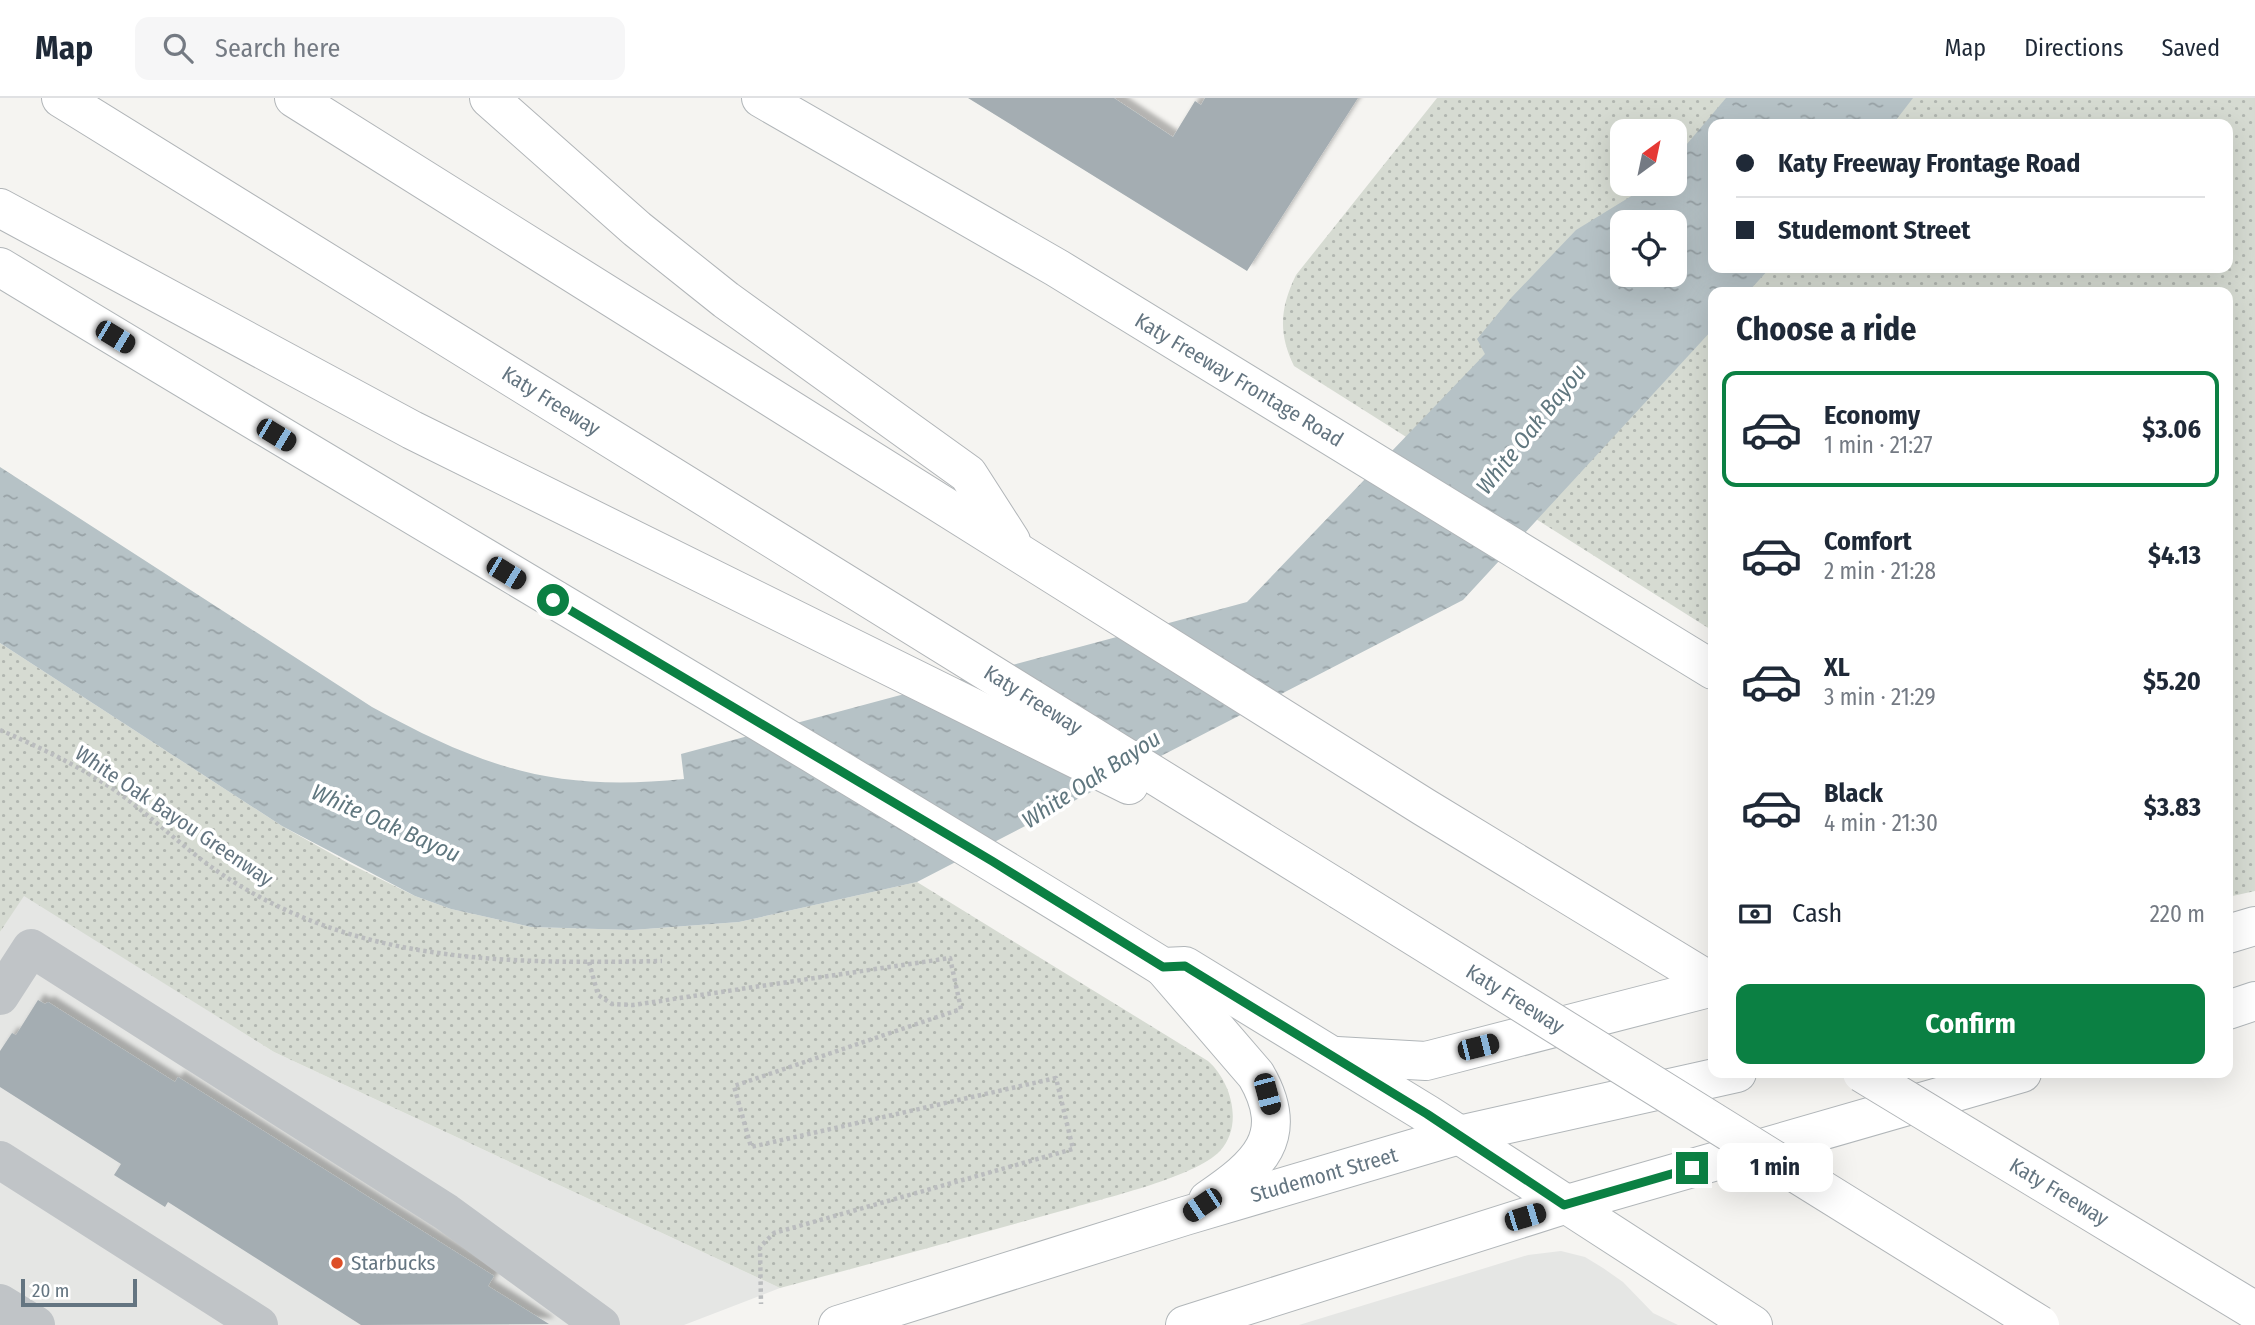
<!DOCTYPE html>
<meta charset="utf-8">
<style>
body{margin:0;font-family:"Fira Sans Condensed",sans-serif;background:#f6f6f7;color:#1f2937;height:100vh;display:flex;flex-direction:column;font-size:26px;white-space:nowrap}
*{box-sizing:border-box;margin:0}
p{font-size:23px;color:#747a83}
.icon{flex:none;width:38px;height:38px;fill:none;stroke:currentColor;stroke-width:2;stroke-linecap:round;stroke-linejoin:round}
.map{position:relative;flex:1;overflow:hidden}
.side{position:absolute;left:1708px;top:189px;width:525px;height:791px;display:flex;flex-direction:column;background:#fff;border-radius:14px;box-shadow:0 7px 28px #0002}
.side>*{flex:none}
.banner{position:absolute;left:1708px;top:21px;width:525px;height:154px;border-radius:14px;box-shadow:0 7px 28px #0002;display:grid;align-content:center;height:154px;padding:0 28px;background:#fff}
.needle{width:46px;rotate:33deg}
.controls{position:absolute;left:1610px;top:21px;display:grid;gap:14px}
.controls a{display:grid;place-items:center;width:77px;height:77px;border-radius:14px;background:#fff;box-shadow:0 7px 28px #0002;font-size:35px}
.scale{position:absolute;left:21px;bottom:18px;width:116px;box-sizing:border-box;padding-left:7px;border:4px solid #647581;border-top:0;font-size:19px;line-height:24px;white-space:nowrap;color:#647581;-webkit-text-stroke:5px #fff;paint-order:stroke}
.end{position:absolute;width:32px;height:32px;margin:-16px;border:9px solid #0b8043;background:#fff;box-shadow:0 0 0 4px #fff}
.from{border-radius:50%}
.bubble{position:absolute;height:49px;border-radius:14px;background:#fff;box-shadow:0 7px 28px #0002;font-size:23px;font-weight:700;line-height:49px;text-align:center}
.car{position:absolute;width:21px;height:42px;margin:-21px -10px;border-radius:9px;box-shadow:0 0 5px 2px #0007;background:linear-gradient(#222 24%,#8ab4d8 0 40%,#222 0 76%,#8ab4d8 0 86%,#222 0)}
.banner b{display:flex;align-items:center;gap:24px;height:66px;font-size:26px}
.banner b+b{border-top:2px solid #e0e1e3}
.banner i{width:18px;height:18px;background:#1f2937}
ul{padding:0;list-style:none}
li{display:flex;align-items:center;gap:21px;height:116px;margin:0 14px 10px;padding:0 14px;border:4px solid transparent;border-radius:14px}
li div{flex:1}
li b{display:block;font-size:26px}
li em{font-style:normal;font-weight:700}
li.current{border-color:#0b8043}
li>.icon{width:63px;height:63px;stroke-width:1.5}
h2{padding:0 28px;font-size:32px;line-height:84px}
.pay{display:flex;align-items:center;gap:18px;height:77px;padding:0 28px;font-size:26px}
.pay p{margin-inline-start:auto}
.action{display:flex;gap:14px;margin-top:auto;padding:14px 28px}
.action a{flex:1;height:80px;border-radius:14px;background:#0b8043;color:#fff;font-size:28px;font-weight:700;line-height:80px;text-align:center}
header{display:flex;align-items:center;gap:42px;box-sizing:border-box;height:98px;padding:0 35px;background:#fff;border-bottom:2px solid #e0e1e3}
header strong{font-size:33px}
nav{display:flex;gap:38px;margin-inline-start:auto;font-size:24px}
.search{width:490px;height:63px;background:#f6f6f7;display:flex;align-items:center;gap:18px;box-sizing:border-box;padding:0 24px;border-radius:14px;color:#747a83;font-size:26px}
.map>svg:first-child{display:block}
.built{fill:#e5e6e4}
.park{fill:url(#park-dots);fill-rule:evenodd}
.water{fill:url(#water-ripples);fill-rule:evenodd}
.building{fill:#a4adb2;filter:url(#shadow)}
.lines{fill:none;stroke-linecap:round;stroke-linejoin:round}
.major-casing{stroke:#b1b6b9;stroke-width:40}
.highway-casing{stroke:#b1b5b8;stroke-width:40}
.path{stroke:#babcbe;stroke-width:4.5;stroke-dasharray:3.5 3.5;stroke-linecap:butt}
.minor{stroke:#c0c4c7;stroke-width:38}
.major{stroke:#fff;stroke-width:38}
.highway{stroke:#fff;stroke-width:38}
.highway-bridge-casing{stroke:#b1b5b8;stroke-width:40;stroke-linecap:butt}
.highway-bridge{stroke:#fff;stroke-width:38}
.route{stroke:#0b8043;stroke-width:9}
.poi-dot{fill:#dd4f28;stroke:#fff;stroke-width:2.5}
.labels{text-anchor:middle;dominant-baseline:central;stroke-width:7;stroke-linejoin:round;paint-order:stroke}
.street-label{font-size:21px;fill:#647581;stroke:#fff}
.poi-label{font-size:21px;fill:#647581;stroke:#fff;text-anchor:start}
.water-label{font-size:23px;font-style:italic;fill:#60777f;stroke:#fff}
</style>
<header>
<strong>Map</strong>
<div class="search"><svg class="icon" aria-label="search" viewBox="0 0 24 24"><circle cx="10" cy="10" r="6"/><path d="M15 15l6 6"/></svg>Search here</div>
<nav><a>Map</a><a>Directions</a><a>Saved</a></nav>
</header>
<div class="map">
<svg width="2255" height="1227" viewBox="0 0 2255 1227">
<defs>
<pattern id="park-dots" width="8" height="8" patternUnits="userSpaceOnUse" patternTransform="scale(1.75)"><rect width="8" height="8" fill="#d6dbd2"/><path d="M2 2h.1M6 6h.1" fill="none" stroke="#b1b6b0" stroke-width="1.8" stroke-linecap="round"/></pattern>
<pattern id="water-ripples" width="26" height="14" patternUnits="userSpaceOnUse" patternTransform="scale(1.75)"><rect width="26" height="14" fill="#b6c2c6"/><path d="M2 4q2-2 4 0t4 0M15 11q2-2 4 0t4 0" fill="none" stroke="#98a2a6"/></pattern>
<filter id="shadow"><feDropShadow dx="6" dy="-6" stdDeviation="2" flood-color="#0004"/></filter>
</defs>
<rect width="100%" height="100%" fill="#f5f4f1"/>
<g class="built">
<path d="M24,797l250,157 506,236 -96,37h-684v-393z"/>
<path d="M1561,1153l24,6 18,11 20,14 30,31 25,12h-379l229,-70z"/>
</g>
<g class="park">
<path d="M1437,0h818v793l-27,6v-605h-515v339l-419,-265c-16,-33 -14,-58 2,-91zM1713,26h515v144h-515zM1622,33h53v53h-53zM1622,124h53v53h-53z"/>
<path d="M0,545l282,183 66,37 67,33 36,13 80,18 101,3 107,-8 178,-40 291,179c23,20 36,64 12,90 -25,26 -112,46 -148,57 -97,27 -194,54 -292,80l-506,-236 -250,-156 -24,36z"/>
</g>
<path class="water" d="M1726,0h187l-20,26h-180v144h57l-22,24h-35v37l-250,271 -546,282 -178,40 -107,8 -101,-3 -80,-18 -36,-13 -133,-70 -282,-183v-176l372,240c112,61 182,85 312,72l-3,-25 566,-152 238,-248 -8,-15 34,-41 65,-68 75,-46h24v-26zM1622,124h53v53h-53z"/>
<g class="building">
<path d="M968,0h146l59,39 22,-36 6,4 4,-7h153l-111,173z"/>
<path d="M38,902l7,4 3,-2 127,80 3,-5 316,199 -6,10 61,38 -188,1 -193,-123 -3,5 -51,-32 7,-11 -121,-77v-36l12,-18 4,2z"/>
</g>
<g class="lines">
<defs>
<g id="major">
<path d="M761,0l296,170 656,402"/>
<path d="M0,169c387,235 778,462 1163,700l22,-1 242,148 326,211"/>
<path d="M2228,836l27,-8"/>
<path d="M1163,869l93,108c36,62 2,91 -48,125"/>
<path d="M2228,912l27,-9"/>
<path d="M1337,958l89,5 287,-74"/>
<path d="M838,1227l347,-109 274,-81 278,-62"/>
<path d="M1185,1227l379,-120 458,-132"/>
</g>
<g id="highway">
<path d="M61,0l1279,792"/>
<path d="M294,0l1130,709 289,176"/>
<path d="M489,0l148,131 89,71 242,174 43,67"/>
<path d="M0,110l412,222 717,355"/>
</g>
</defs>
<use href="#major" class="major-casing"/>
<use href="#highway" class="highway-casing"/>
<g class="path">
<path d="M0,632c39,17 77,35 113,59 36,25 68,57 104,82 136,93 287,93 445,90"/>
<path d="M589,864l9,33 14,9 21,1 317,-47 11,51 -227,77 17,61 305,-69 17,71 -299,84 -14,14 1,57"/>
</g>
<g class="minor">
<path d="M0,898l31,-48 415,264 155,113"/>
<path d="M0,1062l259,165"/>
<path d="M0,1205l36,22"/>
</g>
<use href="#major" class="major"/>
<use href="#highway" class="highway"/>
<defs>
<g id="highway-bridge">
<path d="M1340,792l700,435"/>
<path d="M1862,975l393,238"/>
</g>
</defs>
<use href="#highway-bridge" class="highway-bridge-casing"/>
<use href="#highway-bridge" class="highway-bridge"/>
</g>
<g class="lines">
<path class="route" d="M553,502l439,261 171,106 22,-1 242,148 137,91 128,-37"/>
</g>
<circle class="poi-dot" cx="337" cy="1165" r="7"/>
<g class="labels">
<g class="street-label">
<text transform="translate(1239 282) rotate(31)">Katy Freeway Frontage Road</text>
<text transform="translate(551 303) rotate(32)">Katy Freeway</text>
<text transform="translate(1033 602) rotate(32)">Katy Freeway</text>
<text transform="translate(174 718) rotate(34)">White Oak Bayou Greenway</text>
<text transform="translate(1515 901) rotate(32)">Katy Freeway</text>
<text transform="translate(1324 1077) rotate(-16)">Studemont Street</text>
<text transform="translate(2059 1094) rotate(31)">Katy Freeway</text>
</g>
<g class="poi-label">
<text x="351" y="1165">Starbucks</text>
</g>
<g class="water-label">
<text transform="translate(1531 331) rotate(-51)">White Oak Bayou</text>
<text transform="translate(1091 681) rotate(-33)">White Oak Bayou</text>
<text transform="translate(386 725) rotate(24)">White Oak Bayou</text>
</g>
</g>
</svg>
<div class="controls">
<a><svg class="needle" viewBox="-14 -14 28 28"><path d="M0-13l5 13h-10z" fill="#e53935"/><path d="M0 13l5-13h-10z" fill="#747a83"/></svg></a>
<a><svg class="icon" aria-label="locate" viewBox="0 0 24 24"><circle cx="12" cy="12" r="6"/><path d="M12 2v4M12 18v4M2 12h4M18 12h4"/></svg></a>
</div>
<div class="scale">20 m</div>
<i class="end from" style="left:553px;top:502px"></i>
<i class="end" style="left:1692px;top:1070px"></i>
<div class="bubble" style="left:1717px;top:1045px;width:116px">1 min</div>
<i class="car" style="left:115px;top:239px;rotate:121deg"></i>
<i class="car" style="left:276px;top:337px;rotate:121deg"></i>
<i class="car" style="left:506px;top:475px;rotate:121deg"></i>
<i class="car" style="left:1478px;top:949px;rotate:76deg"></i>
<i class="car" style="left:1267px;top:996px;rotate:165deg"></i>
<i class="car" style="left:1202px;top:1107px;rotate:236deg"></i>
<i class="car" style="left:1525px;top:1119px;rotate:73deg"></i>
<div class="banner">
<b><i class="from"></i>Katy Freeway Frontage Road</b>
<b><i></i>Studemont Street</b>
</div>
<section class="side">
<h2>Choose a ride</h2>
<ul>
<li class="current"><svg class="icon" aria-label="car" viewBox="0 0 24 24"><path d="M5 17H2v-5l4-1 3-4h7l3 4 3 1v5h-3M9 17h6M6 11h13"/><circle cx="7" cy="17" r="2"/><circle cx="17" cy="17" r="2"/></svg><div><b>Economy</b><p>1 min · 21:27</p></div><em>$3.06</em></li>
<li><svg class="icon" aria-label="car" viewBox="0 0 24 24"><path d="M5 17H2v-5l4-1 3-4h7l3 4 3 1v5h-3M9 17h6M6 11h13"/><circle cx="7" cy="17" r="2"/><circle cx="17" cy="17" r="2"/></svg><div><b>Comfort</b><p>2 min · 21:28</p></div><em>$4.13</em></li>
<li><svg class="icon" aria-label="car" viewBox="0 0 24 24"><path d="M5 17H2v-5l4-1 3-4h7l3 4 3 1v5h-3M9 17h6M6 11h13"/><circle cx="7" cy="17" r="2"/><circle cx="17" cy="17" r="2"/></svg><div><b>XL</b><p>3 min · 21:29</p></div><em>$5.20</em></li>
<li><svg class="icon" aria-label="car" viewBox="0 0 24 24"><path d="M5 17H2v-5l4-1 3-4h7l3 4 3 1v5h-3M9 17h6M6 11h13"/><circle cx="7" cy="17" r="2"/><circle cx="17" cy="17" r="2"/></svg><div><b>Black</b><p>4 min · 21:30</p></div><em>$3.83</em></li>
</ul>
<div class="pay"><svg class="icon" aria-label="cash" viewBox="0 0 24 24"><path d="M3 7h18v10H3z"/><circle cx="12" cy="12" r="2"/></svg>Cash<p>220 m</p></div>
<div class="action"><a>Confirm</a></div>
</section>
</div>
